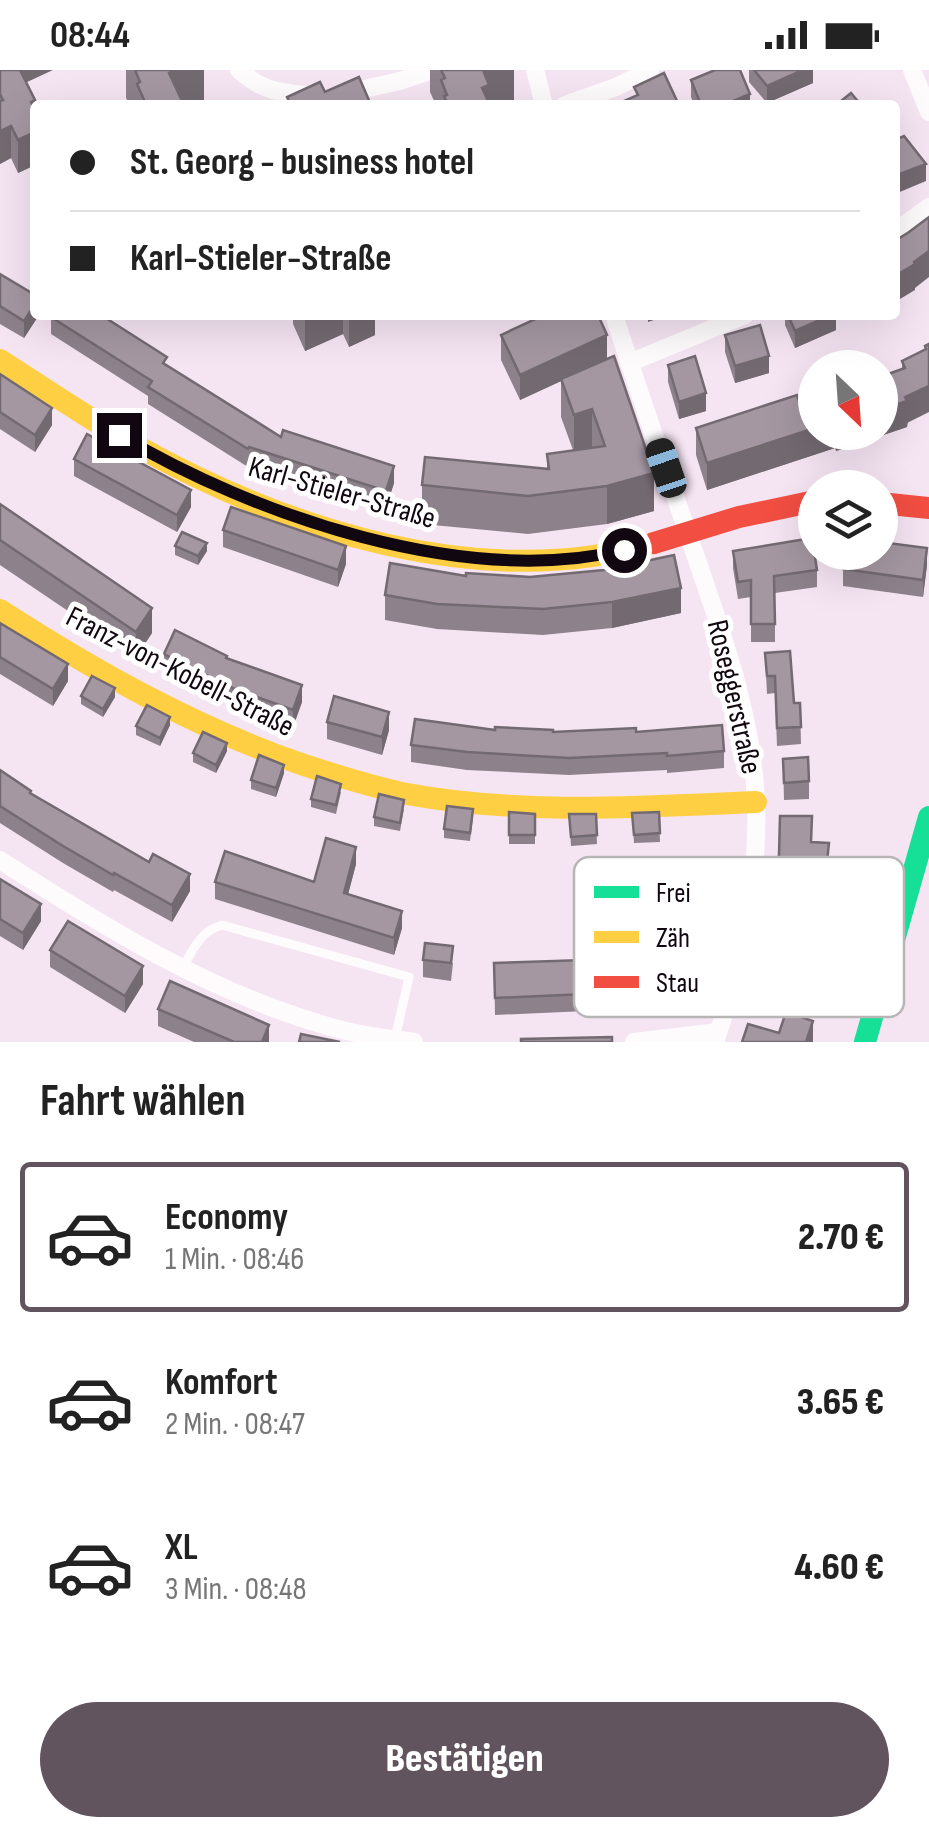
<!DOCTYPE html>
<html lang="de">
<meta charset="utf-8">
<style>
body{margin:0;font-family:"Sofia Sans Condensed",sans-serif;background:#f2f2f2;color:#222;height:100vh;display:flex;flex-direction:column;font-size:38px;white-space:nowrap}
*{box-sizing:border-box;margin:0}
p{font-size:32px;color:#767676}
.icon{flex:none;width:55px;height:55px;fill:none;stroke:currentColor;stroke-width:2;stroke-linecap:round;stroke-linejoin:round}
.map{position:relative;height:972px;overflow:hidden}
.panel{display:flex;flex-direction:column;background:#fff;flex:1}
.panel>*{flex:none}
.top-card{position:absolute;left:30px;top:30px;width:870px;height:220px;border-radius:10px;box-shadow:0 10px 40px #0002;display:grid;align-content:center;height:220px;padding:0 40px;background:#fff}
.needle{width:65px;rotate:155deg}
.tools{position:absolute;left:798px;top:280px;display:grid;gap:20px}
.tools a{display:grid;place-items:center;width:100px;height:100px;border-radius:50%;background:#fff;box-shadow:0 10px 40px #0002;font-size:50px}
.end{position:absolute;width:45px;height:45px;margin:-22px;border:12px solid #110710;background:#fff;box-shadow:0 0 0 5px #fff}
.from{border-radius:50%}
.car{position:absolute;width:30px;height:60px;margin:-30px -15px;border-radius:12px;box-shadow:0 0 8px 2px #0007;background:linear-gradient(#222 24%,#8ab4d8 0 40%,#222 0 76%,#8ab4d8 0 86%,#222 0)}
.top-card b{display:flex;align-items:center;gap:35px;height:95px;font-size:38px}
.top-card b+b{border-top:2px solid #e0e0e0}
.top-card i{width:25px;height:25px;background:#222}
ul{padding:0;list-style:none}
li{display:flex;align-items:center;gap:30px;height:150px;margin:0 20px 15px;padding:0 20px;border:5px solid transparent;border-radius:10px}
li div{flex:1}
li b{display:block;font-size:38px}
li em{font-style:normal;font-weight:800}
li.active{border-color:#61545f}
li>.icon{width:90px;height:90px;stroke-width:1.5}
h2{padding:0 40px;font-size:45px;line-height:120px}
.primary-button{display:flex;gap:20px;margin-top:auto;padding:20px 40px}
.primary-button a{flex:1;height:115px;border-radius:60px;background:#61545f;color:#fff;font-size:40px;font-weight:800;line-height:115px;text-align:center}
.status{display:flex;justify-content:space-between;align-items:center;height:70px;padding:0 50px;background:#fff;direction:ltr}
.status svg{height:28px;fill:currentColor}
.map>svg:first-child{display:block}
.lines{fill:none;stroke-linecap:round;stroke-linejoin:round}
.lane{stroke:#fefbfd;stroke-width:9}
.street{stroke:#fefbfd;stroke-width:18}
.fast{stroke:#16e098;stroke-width:22}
.slow{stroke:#ffcf43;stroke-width:22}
.jam{stroke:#f24e42;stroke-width:22}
.wall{fill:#8d828b}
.shaded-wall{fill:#736a71}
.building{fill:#a497a2;stroke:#736a71;stroke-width:2.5}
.route{stroke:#110710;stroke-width:12}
.labels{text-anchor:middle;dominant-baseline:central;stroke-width:10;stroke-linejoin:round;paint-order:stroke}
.street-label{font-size:30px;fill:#110710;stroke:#fff}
.key{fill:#fff;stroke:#b8b5b7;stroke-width:2.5}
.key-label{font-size:28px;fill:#110710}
</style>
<div class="status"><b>08:44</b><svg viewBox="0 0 49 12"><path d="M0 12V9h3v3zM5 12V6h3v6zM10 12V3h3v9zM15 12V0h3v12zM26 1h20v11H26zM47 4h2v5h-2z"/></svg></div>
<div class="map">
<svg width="929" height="972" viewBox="0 0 929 972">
<rect width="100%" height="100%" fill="#f5e4f2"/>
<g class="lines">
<path class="lane" d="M182,899c11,-19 18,-38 40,-44l187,52 -14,62"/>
<g class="street">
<path d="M239,0c25,23 45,23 77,26"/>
<path d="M535,0l9,35"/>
<path d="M912,0l17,42"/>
<path d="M342,24l58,-13 33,-11"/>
<path d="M565,35l51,-18 34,-17"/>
<path d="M895,162l34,-25"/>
<path d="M614,245c26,82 55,163 83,245 27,79 56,159 59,243 3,81 -15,163 -41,239"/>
<path d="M629,293l116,-48"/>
<path d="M0,790c108,69 219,139 346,171 22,5 46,8 68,11"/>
<path d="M634,972l84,-10"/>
</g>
<path class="fast" d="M865,972l64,-225"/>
<g class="slow">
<path d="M0,290c45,29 89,59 135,85 152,85 346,148 519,98"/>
<path d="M0,540c96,62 196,118 304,155 34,11 68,22 103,29 115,21 232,13 349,8"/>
</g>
<g class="jam">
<path d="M880,433l49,5"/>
<path d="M654,473l85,-26 76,-16"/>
</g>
</g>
<g class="wall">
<path d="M0,0l26,13 9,17v65l-17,8 -7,-15 -11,6z"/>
<path d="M126,0h78v33l-5,2h-69l-4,-7z"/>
<path d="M430,0h84v30l-11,5h-67l-6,-13z"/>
<path d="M749,0h64v13l-46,20 -18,-21z"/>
<path d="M691,10l59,25h-56l-3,-8z"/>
<path d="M0,204l35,41h4l-15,23 -24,-14z"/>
<path d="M293,245h82v20l-26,12 -6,-13 -38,17 -12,-27z"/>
<path d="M785,245h51v15l-41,18 -10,-23z"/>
<path d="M51,247l116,48 114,72 113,46 -8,25 -137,-44 -1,3 -100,-63v-8l-97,-62z"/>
<path d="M501,265l106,24 47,152 -47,13 -79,10 -106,-10v-39l125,-16v-15l26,-4 -12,-33v-36l-41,19 -19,-40z"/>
<path d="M725,265l44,38 -34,10 -10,-31z"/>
<path d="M929,274l-22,83 -71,24 -1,-3 -128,42 -11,-35v-27l104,-24 15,28h65l22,-63v-8l23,-11v-4z"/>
<path d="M668,295l38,46 -27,8 -11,-37z"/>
<path d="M0,304l52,51 -17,27 -35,-23z"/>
<path d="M74,389l117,48 -14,25 -103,-56z"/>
<path d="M0,434l152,129 -16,24 -136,-92z"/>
<path d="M223,460l123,34 -8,23 -115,-40z"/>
<path d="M175,476l32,5 -9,14 -23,-10z"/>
<path d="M733,481l84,19v17l-42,6v49h-24v-45l-13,2 -5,-31z"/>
<path d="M390,493l291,50 -69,15 -69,7 -106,-6 -52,-9v-25z"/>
<path d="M927,495l-4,32 -80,-11v-17z"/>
<path d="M0,553l68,58 -15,25 -53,-32z"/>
<path d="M765,583l29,50h6l1,41 -24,2 -2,-53 -8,1z"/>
<path d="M164,584l63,4 75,44 -9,25 -58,-21 -71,-35z"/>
<path d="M81,626l34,1 -12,20 -22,-13z"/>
<path d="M327,652l62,8 -7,25 -55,-16z"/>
<path d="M170,655l-10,21 -24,-11v-9z"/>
<path d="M495,660l58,2h83l88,19v17l-57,5v-3l-98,5 -102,-5 -56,-8v-17z"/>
<path d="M227,681l-11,22 -23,-11v-9z"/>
<path d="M783,689l26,22v18l-25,1z"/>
<path d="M0,700l31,24 159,97 -18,31 -58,-32 -1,2 -50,-29 -63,-40z"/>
<path d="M284,703l-8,24 -25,-8v-9z"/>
<path d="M341,722l-5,22 -25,-7v-8z"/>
<path d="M404,739l-4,22 -26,-5v-9z"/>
<path d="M509,742l26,2v30h-26z"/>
<path d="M659,742l1,30 -26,1 -2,-30z"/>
<path d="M569,744h27l1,30 -26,2z"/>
<path d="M473,748l-3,23 -26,-3v-9z"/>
<path d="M811,772l18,16 -2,19 -15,-1 -11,46 -32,-8v-15z"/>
<path d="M356,794l-8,30 54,34 -8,27 -179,-56v-17h99z"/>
<path d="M0,809l41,42 -18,29 -23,-14z"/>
<path d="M50,880l93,34 -18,29 -75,-46z"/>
<path d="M797,882l-6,27 -32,-7v-8z"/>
<path d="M423,890l30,3 -2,18 -28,-4z"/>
<path d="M494,893h90l116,14v17l-92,16 -113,5z"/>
<path d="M158,939l111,33h-75l-36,-16z"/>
</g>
<g class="shaded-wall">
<path d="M18,0h35l-28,13z"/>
<path d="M175,0h29v33l-5,2h-30v-32z"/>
<path d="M482,0h32v30l-11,5h-21z"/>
<path d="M803,0h10v13l-46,20v-17z"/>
<path d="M750,24v11h-26z"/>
<path d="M35,30v65l-17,8v-33l13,-38z"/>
<path d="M11,56v32l-11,6v-33z"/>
<path d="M926,94v17l-31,13v-18z"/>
<path d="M929,181v26l-14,11v2l-20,12v-26z"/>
<path d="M35,234v11h4l-15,23v-17z"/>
<path d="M305,245h38v19l-38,17z"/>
<path d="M349,245h26v20l-26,12z"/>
<path d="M648,245h20l-20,7z"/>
<path d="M831,245h5v15l-41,18v-17z"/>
<path d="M859,245h14l-14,5z"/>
<path d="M607,265v25l-87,40v-25z"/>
<path d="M769,286v17l-34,10v-17z"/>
<path d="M929,316v26l-22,11v4l-71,24v-19h44v-22z"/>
<path d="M706,323v18l-27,8v-17z"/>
<path d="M52,338v17l-17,27v-17z"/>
<path d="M592,339v38l-18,6v-38z"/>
<path d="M815,358v4h20v16l-128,42v-27z"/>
<path d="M394,396v17l-8,25v-17z"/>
<path d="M654,403v38l-47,13v-38z"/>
<path d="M191,420v17l-14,25v-17z"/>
<path d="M207,473v8l-9,14v-9z"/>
<path d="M346,476v18l-8,23v-17z"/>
<path d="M927,478v17l-4,32v-17z"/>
<path d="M681,518v25l-69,15v-26z"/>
<path d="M152,538v25l-16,24v-25z"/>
<path d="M68,594v17l-15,25v-17z"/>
<path d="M302,615v17l-9,25v-17z"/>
<path d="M115,618v9l-12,20v-8z"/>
<path d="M389,642v18l-7,25v-18z"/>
<path d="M170,647v8l-10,21v-8z"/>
<path d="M227,673v8l-11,22v-8z"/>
<path d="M284,695v8l-8,24v-9z"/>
<path d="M356,777v17l-12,46v-17z"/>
<path d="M812,791v15l-11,46v-16z"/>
<path d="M190,804v17l-18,31v-17z"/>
<path d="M41,834v17l-18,29v-17z"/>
<path d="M402,841v17l-8,27v-17z"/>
<path d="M143,896v18l-18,29v-17z"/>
<path d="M813,951v21h-7z"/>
<path d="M269,955v17h-7z"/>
</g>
<g class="building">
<path d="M0,0h25l-4,2 14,28 -4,2 4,7v23l-17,8 -7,-14 -11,5v-30l3,-1 -3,-6z"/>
<path d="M135,0h40l-6,3 15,32h-43l4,-3 -8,-18 3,-2z"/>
<path d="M441,0h42l6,15 -7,3 8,17h-42l-4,-9 3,-1 -6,-15 4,-2z"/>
<path d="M715,0h25l10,24 -26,11h-23l-10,-25z"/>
<path d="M754,0h49l-36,16z"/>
<path d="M664,3l13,28 -8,4h-54l23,-10 -4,-8z"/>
<path d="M359,7l12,28h-80l-4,-8 33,-15 5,10z"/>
<path d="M851,23l10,12h-25z"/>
<path d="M904,66l22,28 -31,12v-36z"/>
<path d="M929,147v34l-15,11 1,2 -20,12v-35l14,-9z"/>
<path d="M0,204l35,21v9l-11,17 -24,-15z"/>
<path d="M53,245h48l66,42 -4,6 118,74 2,-7 111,36 -8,25 -137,-44 -1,2 -100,-62 4,-6 -101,-64z"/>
<path d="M544,245h54l9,20 -87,40 -19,-40z"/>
<path d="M788,245h43l-36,16z"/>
<path d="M760,255l9,31 -34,10 -10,-31z"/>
<path d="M929,274v42l-24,11 2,4 -27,9v-33l25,-9 -3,-7 24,-12 -1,-3z"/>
<path d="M614,286l40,117 -47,13 -79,10 -106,-11 3,-28 124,12 -2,-15 58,-8 -13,-37 -18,6 -13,-36z"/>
<path d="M695,286l11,37 -27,9 -11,-37z"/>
<path d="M0,304l52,34 -17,27 -35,-23z"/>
<path d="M797,325l3,9 15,-5v29l-108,35 -11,-35z"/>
<path d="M87,364l104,56 -14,25 -103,-56z"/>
<path d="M0,434l152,104 -16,24 -136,-92z"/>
<path d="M231,437l115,39 -8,24 -115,-40z"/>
<path d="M182,462l25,11 -9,13 -23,-10z"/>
<path d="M812,468l5,32 -43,6 1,48h-24v-44l-13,2 -5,-31z"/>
<path d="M880,472l47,6 -4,32 -80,-11 3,-17h34z"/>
<path d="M674,485l7,33 -69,14 -69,7 -106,-5 -52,-9 5,-32 76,13v-3l64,4 74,-7z"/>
<path d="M0,553l68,41 -15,25 -53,-32z"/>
<path d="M175,560l52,26 -1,2 76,27 -9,25 -58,-21 -71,-35z"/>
<path d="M790,581l4,52h6l1,24 -24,1 -2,-52h-8l-2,-23z"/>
<path d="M92,606l23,12 -12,21 -22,-13z"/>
<path d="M334,626l55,16 -7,25 -55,-15z"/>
<path d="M147,635l23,12 -10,21 -24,-12z"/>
<path d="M415,649l80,11v-3l58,3v2l83,-4v4l86,-7 2,26 -57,5v-3l-98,5 -102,-6 -56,-7z"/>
<path d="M203,662l24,11 -11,22 -23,-12z"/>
<path d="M259,685l25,10 -8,23 -25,-8z"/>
<path d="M808,687l1,24 -25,2 -1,-24z"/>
<path d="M0,700l31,21 -1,2 119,69 4,-8 37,20 -18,31 -58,-32 -1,2 -50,-29 -63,-40z"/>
<path d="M317,706l24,8 -5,21 -25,-6z"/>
<path d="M379,724l25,6 -4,23 -26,-6z"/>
<path d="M447,736l26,3 -3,24 -26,-4z"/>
<path d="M509,742l26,2v21h-26z"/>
<path d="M659,742l1,21 -26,2 -2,-22z"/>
<path d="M569,744h27l1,21 -26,2z"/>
<path d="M780,746h32l-1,26 18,1 -2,19 -15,-1 -11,45 -32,-7 10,-44z"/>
<path d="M326,768l30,9 -12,46 58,18 -8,27 -179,-56 10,-31 89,31z"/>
<path d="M0,809l41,25 -18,29 -23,-14z"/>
<path d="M68,851l75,45 -18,30 -75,-46z"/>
<path d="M425,873l28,3 -2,17 -28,-3z"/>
<path d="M694,873l6,34 -92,16 -113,5 -1,-35 90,-3v3z"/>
<path d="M170,911l99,44 -7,17h-28l-76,-33z"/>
<path d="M786,942l27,9 -7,21h-64l6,-18 31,9z"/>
<path d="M301,964l39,8h-41z"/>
<path d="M612,967v5h-91v-3z"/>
</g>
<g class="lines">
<path class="route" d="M119,365c136,81 346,153 505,115"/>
</g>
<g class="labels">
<g class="street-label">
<text transform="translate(342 423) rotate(16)">Karl-Stieler-Straße</text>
<text transform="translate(180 602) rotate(27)">Franz-von-Kobell-Straße</text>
<text transform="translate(734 627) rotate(77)">Roseggerstraße</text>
</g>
</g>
<rect x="574" y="787" width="330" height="160" rx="15" class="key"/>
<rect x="594" y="816" width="45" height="12" fill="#16e098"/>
<rect x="594" y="861" width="45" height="12" fill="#ffcf43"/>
<rect x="594" y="906" width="45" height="12" fill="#f24e42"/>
<g class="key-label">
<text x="656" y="832">Frei</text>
<text x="656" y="877">Zäh</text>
<text x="656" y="922">Stau</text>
</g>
</svg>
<div class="tools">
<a><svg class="needle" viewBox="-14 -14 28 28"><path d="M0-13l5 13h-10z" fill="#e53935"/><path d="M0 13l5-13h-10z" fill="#767676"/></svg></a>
<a><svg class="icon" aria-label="layers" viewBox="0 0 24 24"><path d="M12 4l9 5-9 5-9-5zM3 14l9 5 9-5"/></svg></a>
</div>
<i class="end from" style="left:624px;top:480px"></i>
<i class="end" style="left:119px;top:365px"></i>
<i class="car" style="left:666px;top:398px;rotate:341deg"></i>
<div class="top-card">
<b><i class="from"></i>St. Georg - business hotel</b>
<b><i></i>Karl-Stieler-Straße</b>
</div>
</div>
<section class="panel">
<h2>Fahrt wählen</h2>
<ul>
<li class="active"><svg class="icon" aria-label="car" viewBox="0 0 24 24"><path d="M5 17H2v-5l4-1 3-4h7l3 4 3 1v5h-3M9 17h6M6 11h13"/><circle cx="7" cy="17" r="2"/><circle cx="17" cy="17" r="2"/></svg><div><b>Economy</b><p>1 Min. · 08:46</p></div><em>2.70 €</em></li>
<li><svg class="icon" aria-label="car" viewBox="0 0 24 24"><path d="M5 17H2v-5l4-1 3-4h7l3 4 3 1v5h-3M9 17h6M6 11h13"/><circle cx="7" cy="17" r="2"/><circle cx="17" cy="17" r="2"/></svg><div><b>Komfort</b><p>2 Min. · 08:47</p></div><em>3.65 €</em></li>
<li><svg class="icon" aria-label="car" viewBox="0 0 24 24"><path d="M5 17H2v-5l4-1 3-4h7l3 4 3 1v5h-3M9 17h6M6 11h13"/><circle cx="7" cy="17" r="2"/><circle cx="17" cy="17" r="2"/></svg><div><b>XL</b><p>3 Min. · 08:48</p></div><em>4.60 €</em></li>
</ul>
<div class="primary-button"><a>Bestätigen</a></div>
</section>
